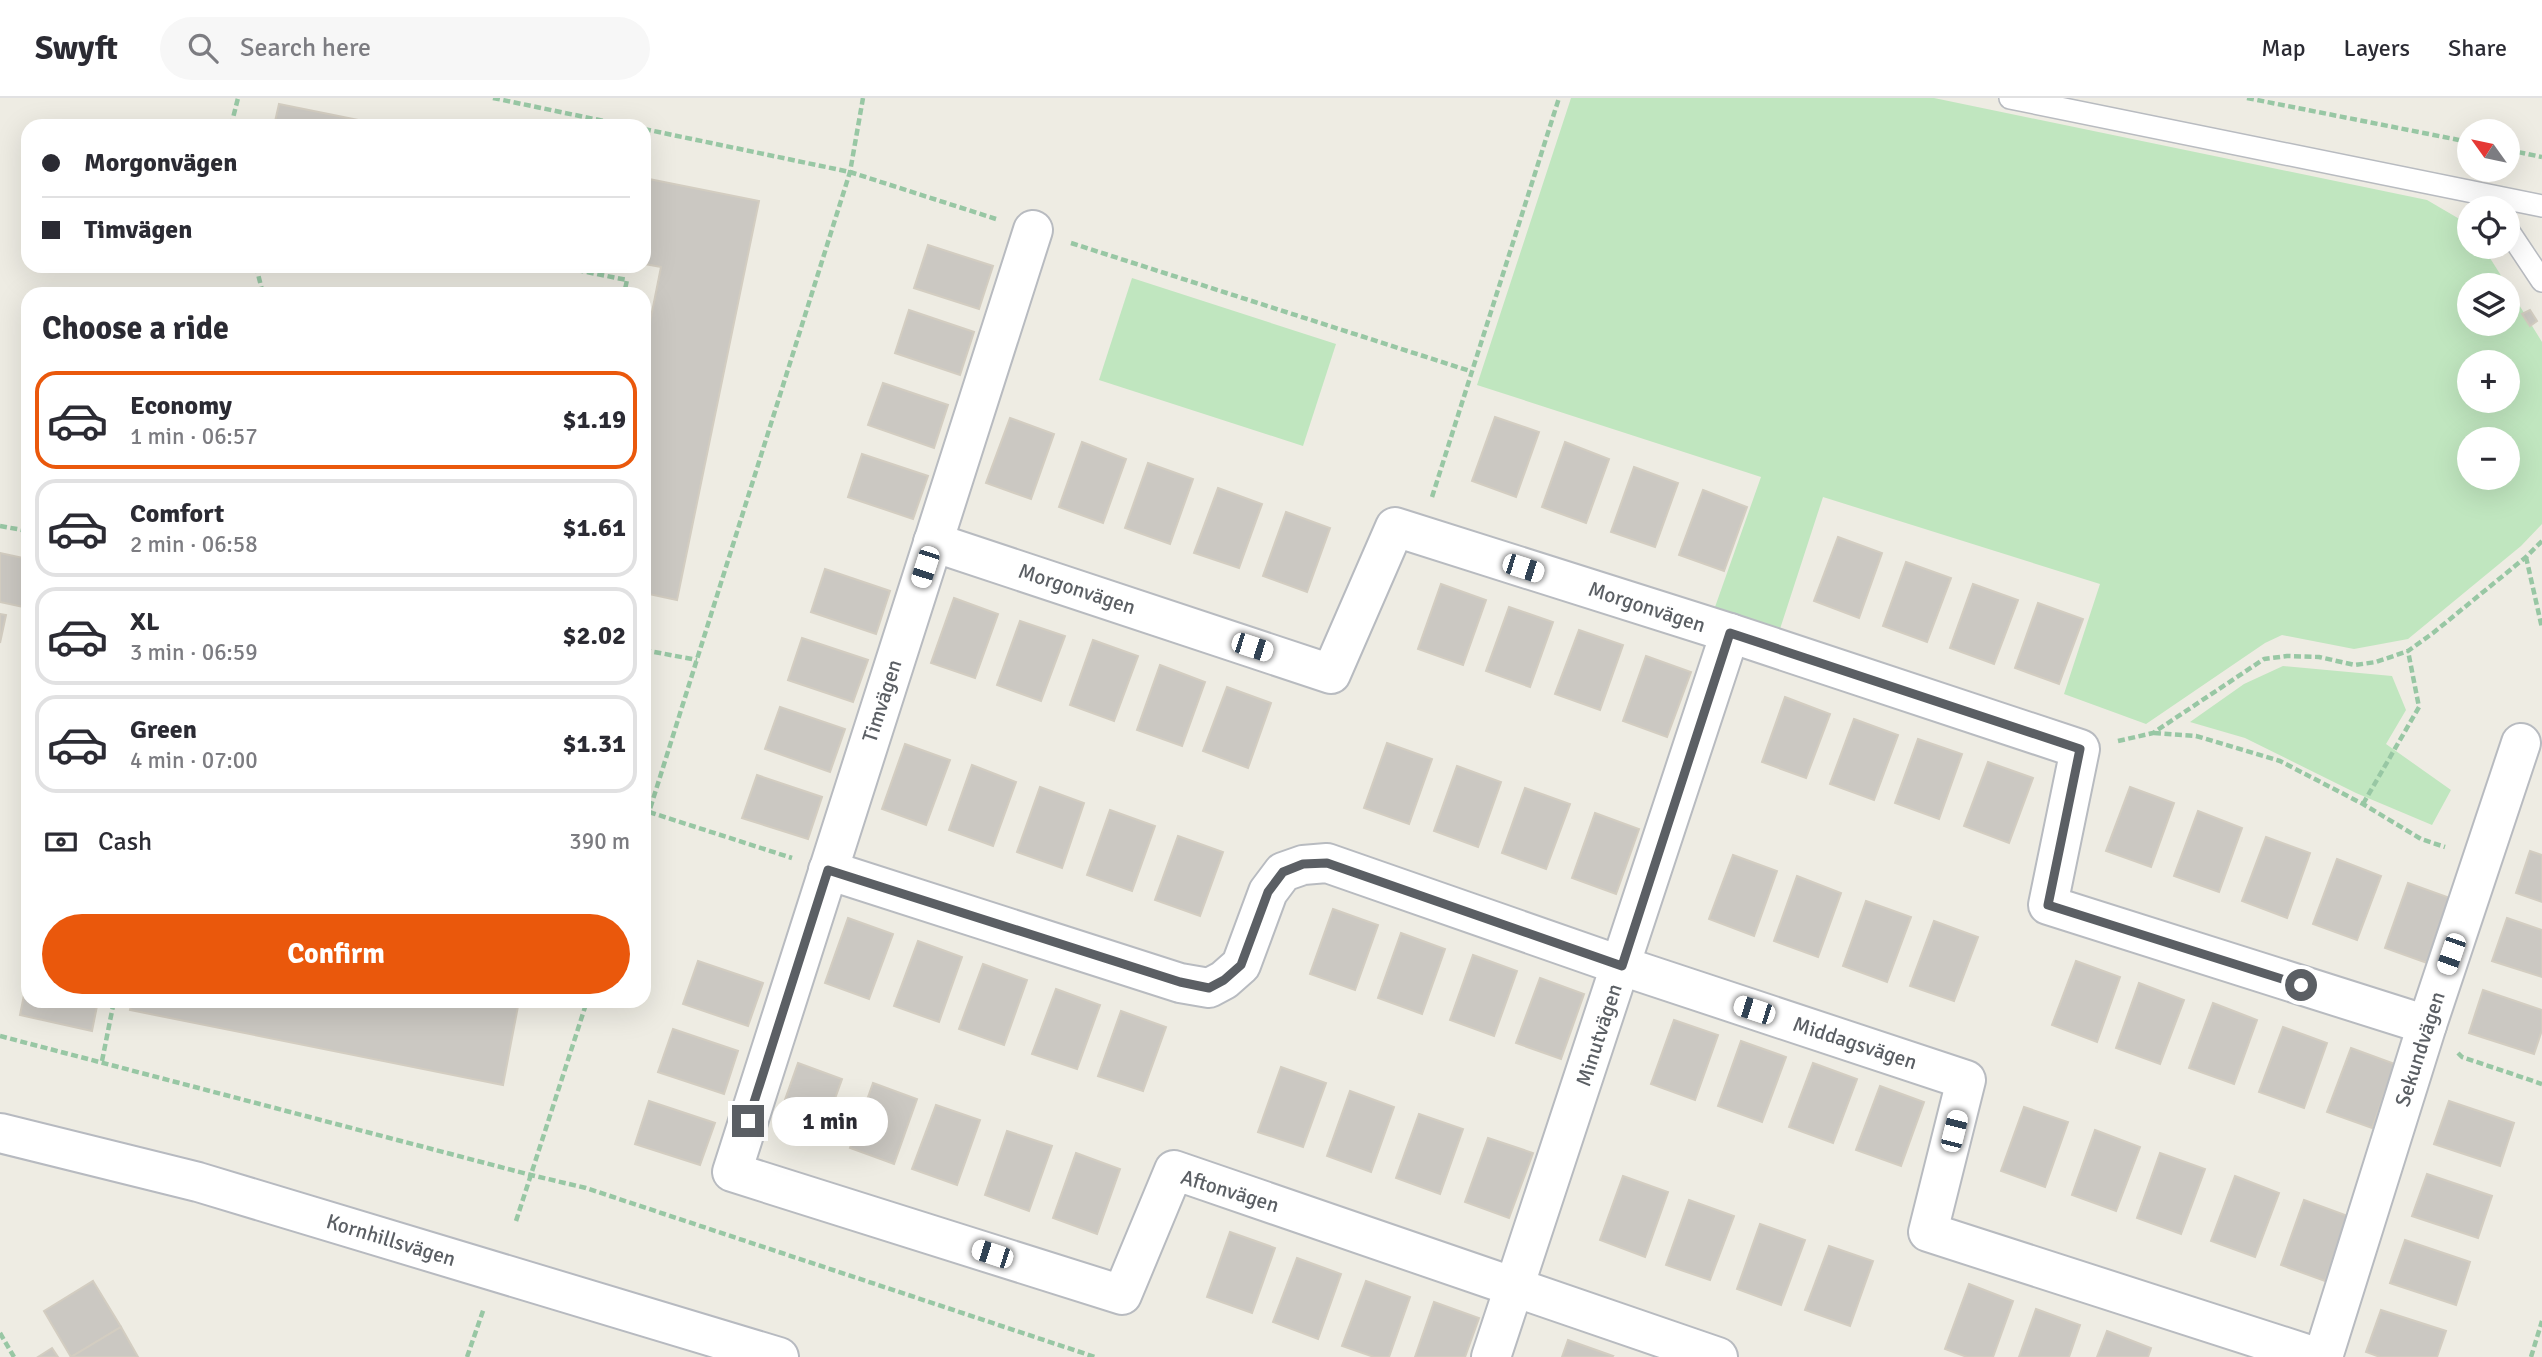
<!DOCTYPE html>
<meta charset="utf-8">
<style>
body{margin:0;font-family:Signika,sans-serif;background:#f7f7f7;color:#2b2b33;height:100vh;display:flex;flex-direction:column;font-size:26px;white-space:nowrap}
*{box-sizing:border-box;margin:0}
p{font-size:23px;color:#7c7c81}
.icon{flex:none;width:38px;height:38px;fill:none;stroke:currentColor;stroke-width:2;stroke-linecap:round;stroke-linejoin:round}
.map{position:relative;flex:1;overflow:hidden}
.sheet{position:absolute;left:21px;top:189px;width:630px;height:721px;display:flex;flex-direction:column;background:#fff;border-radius:21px;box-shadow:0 7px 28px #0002}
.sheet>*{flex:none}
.banner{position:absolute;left:21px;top:21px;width:630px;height:154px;border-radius:21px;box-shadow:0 7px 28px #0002;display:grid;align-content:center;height:154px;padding:0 21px;background:#fff}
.needle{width:46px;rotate:303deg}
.fabs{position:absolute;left:2457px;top:21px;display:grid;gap:14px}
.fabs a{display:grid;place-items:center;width:63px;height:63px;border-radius:50%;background:#fff;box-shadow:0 7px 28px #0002;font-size:35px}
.end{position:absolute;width:32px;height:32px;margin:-16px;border:9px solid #5b5f64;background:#fff;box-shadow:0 0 0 4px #fff}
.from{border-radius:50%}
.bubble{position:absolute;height:49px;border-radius:24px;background:#fff;box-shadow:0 7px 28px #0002;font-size:23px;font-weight:700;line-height:49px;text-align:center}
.car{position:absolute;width:21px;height:42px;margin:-21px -10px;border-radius:9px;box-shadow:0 0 5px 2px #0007;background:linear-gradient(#fff 24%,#345 0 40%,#fff 0 76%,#345 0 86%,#fff 0)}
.banner b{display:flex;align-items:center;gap:24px;height:66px;font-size:26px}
.banner b+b{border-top:2px solid #e1e1e2}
.banner i{width:18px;height:18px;background:#2b2b33}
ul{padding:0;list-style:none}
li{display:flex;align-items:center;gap:21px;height:98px;margin:0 14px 10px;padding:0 7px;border:4px solid #e1e1e2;border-radius:21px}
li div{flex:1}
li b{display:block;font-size:26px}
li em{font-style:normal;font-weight:700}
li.active{border-color:#ea580c}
li>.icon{width:63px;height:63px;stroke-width:1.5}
h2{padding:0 21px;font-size:32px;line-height:84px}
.pay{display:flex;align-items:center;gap:18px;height:77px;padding:0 21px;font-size:26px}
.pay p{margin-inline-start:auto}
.primary-button{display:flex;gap:14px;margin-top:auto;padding:14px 21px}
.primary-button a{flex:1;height:80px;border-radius:42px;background:#ea580c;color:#fff;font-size:28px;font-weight:700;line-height:80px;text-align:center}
header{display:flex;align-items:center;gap:42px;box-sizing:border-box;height:98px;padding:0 35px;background:#fff;border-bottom:2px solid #e1e1e2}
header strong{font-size:33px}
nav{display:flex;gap:38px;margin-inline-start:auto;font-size:24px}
.search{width:490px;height:63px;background:#f7f7f7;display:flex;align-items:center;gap:18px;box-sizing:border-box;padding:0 24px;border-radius:38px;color:#7c7c81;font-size:26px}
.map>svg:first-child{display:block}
.green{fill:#c0e6bf;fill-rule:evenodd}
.building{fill:#cbc8c2;stroke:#d3cdc1;stroke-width:2}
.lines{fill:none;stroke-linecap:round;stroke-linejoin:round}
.lane-casing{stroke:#b8bbc0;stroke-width:24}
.street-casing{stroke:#b8bbc0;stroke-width:42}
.secondary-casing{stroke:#b7bac0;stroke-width:42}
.path{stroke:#98c7a4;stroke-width:4.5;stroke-dasharray:7 3.5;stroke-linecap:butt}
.lane{stroke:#fff;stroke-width:21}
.street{stroke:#fff;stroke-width:38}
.secondary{stroke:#fff;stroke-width:38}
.route{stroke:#5b5f64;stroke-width:9}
.labels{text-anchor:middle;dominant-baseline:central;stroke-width:6;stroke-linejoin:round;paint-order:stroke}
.street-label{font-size:21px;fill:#5b5f64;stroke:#fff}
</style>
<header>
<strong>Swyft</strong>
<div class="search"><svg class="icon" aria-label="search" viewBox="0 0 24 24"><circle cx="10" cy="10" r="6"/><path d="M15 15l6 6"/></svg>Search here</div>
<nav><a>Map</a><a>Layers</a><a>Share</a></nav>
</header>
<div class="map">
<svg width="2542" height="1259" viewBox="0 0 2542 1259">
<rect width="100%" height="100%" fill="#eeece3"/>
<g class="green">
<path d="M1571,0h363l493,102 41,24 1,23h14l24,38h-38v39h39v-37l34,55v182l-21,22 -113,93 -54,10 -72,-14 -17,8 -119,81 -82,-30 36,-110 -277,-87 -43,132 -65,-22 46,-130 -284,-92zM2469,264h39v39h-39zM2469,341h39v39h-39z"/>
<path d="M1132,180l204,66 -33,102 -204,-66z"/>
<path d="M2283,568l109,10 14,34 -20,34 65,46 -19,35 -76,-32 -111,-55 -55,-16 54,-38z"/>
</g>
<g class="building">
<path d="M279,6l109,22h-114z"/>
<path d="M644,80l115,23 -82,399 -33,-7v-241l17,-85 -17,-3z"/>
<path d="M928,147l65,21 -14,43 -65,-21z"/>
<path d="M909,212l65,22 -14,43 -65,-22z"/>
<path d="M2530,212l7,11 -7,5 -8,-12z"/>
<path d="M883,285l65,22 -14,43 -66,-23z"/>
<path d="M1495,319l44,15 -23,65 -44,-16z"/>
<path d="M1010,320l44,16 -23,65 -45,-16z"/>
<path d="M1082,344l44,17 -23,64 -44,-16z"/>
<path d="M1565,344l44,17 -23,64 -44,-16z"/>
<path d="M862,356l66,22 -15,43 -65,-22z"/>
<path d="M1148,365l45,16 -23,65 -45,-16z"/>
<path d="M1634,369l44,16 -23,64 -44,-15z"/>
<path d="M1218,390l44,16 -23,64 -45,-15z"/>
<path d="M1703,392l44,17 -23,64 -45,-16z"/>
<path d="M1286,414l44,16 -23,64 -44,-16z"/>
<path d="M1838,439l44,16 -23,65 -45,-17z"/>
<path d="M0,455l28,6v49l-28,-6z"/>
<path d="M1906,464l45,16 -24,64 -44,-16z"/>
<path d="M825,471l65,22 -14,43 -65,-22z"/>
<path d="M1441,486l45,16 -23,65 -45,-16z"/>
<path d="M1973,486l45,16 -24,64 -44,-16z"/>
<path d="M954,500l44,16 -23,64 -44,-15z"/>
<path d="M2038,505l45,16 -24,65 -44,-16z"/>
<path d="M1509,509l44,15 -23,65 -44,-16z"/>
<path d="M0,516l6,1 -6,28z"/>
<path d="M1020,523l45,15 -24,65 -44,-16z"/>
<path d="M1579,532l44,15 -23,65 -45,-16z"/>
<path d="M802,540l66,22 -15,42 -65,-22z"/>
<path d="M1093,542l45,16 -24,65 -44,-16z"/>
<path d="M1646,558l45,16 -24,65 -44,-16z"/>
<path d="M1160,567l45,17 -23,64 -45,-16z"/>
<path d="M1227,589l44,16 -23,65 -45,-17z"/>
<path d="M1785,599l45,17 -24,64 -44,-16z"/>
<path d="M780,609l65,22 -15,43 -65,-23z"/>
<path d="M1854,621l44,16 -24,65 -44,-16z"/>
<path d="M1918,641l44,15 -23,65 -44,-16z"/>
<path d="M1387,645l45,16 -23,65 -45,-16z"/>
<path d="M905,646l45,16 -24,65 -44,-16z"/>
<path d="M1988,664l45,16 -24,65 -45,-17z"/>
<path d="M972,667l44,17 -23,64 -44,-16z"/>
<path d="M1457,668l44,16 -23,65 -44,-16z"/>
<path d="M757,677l65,22 -14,42 -66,-21z"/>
<path d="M1040,689l44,16 -22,65 -45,-16z"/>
<path d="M2130,689l44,16 -23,64 -45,-16z"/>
<path d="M1525,690l45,16 -24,65 -44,-16z"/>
<path d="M1110,712l45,16 -23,65 -45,-16z"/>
<path d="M2198,713l44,17 -23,64 -45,-16z"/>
<path d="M1595,715l44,16 -23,65 -44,-16z"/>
<path d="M1178,738l45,16 -23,64 -45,-16z"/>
<path d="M2266,739l44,16 -23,65 -45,-17z"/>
<path d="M2530,753l12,4v47l-26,-9z"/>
<path d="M1733,757l44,16 -23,65 -45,-17z"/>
<path d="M2337,761l44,17 -24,64 -44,-16z"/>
<path d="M1797,778l44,17 -23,64 -44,-16z"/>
<path d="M2408,785l42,15 -23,65 -42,-15z"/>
<path d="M1866,803l45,16 -24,65 -44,-16z"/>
<path d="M1333,811l45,16 -23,65 -45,-16z"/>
<path d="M848,820l45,16 -24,65 -44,-16z"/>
<path d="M2507,820l35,12v47l-50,-16z"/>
<path d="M1934,823l44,16 -24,64 -44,-15z"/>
<path d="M1401,835l44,16 -23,65 -44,-16z"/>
<path d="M918,843l44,16 -23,65 -45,-16z"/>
<path d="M1473,857l44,16 -23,65 -44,-16z"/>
<path d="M698,863l65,22 -15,43 -65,-22z"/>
<path d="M2076,863l44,16 -23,65 -45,-17z"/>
<path d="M983,866l44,16 -23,65 -45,-16z"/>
<path d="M28,877v26h70l-6,30 -72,-16z"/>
<path d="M1540,880l44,16 -23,65 -45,-16z"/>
<path d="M2139,885l45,17 -24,64 -44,-16z"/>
<path d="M1056,891l44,16 -23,64 -45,-15z"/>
<path d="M2483,892l59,20v20l-8,24 -65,-21z"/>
<path d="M132,903h387l-16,84 -373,-75z"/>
<path d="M2213,905l44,17 -23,64 -45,-16z"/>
<path d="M1121,913l45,16 -23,64 -45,-15z"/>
<path d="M1674,922l44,15 -23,65 -44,-16z"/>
<path d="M2283,929l44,16 -23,65 -45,-16z"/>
<path d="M673,931l65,22 -14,43 -66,-22z"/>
<path d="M1741,943l45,16 -24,65 -44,-16z"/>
<path d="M2351,950l44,16 -23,64 -45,-16z"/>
<path d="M798,965l44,16 -23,64 -44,-15z"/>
<path d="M1813,965l44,16 -24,64 -44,-16z"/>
<path d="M1281,969l45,16 -23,64 -45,-15z"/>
<path d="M873,985l44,16 -23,65 -44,-16z"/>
<path d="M1880,988l44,16 -23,64 -45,-16z"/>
<path d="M1350,993l44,16 -23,65 -44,-16z"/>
<path d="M649,1003l66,22 -15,42 -65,-21z"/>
<path d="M2449,1003l65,22 -14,43 -66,-22z"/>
<path d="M936,1007l44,15 -23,65 -45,-16z"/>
<path d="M2024,1009l44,15 -23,65 -44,-16z"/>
<path d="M1419,1016l44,15 -23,65 -44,-16z"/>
<path d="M2095,1032l45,17 -24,64 -44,-16z"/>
<path d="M1007,1033l45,15 -23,65 -44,-16z"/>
<path d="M1488,1040l45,15 -24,65 -44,-16z"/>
<path d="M1076,1055l44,16 -23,65 -44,-16z"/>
<path d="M2160,1055l45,16 -24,65 -44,-16z"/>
<path d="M2427,1076l65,22 -14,42 -66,-22z"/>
<path d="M1623,1078l45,16 -23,65 -45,-17z"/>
<path d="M2235,1078l44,17 -24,64 -44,-16z"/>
<path d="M1689,1102l45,16 -24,64 -44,-15z"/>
<path d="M2304,1102l44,16 -23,65 -44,-16z"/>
<path d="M1760,1126l45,16 -24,65 -44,-16z"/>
<path d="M1230,1134l45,16 -23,65 -45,-16z"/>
<path d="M2405,1142l65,22 -14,43 -66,-22z"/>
<path d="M1829,1148l44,15 -23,65 -45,-16z"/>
<path d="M1297,1160l44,16 -23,65 -45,-17z"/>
<path d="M93,1183l28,46 -50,30 -27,-46z"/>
<path d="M1366,1183l44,16 -21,60h-15l-32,-11z"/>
<path d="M1969,1186l44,17 -20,56h-26l-22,-8z"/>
<path d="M1434,1204l45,16 -14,39h-50z"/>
<path d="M2036,1211l44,16 -11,32h-50z"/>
<path d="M2381,1212l65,21 -9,26h-57l-14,-5z"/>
<path d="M121,1229l17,30h-67z"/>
<path d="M2107,1233l44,17 -3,9h-51z"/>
<path d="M1568,1242l45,16 -1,1h-50z"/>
<path d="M52,1250l6,9h-20z"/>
</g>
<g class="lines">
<defs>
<g id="lane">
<path d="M2010,0l532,108"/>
<path d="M2508,132l34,51"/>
</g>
<g id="street">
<path d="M1033,132l-301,942 390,123 52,-125 544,187"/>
<path d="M933,444l398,132 64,-147 335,106 350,116 -32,156 379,120"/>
<path d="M828,772l352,113 29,5 15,-8 17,-15 27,-73 15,-20 20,-7 24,-2 295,103 344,114 -38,152 388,125"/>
<path d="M1491,1259l239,-724"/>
<path d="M2323,1259l104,-332 94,-282"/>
</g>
<path id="secondary" d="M0,1035l198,49 581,175"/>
</defs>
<use href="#lane" class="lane-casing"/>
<use href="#street" class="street-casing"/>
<use href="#secondary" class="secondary-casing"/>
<g class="path">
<path d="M493,0l135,28"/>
<path d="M2247,0l222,44"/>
<path d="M231,28l7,-28"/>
<path d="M644,31l206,43 146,47"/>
<path d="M2508,52l34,7"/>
<path d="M1071,145l399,128"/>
<path d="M256,168l7,28"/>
<path d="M556,168l71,14 -3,14"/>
<path d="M1432,399l127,-399"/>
<path d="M0,428l28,5"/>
<path d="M2526,459l16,71"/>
<path d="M644,552l53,10"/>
<path d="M2154,635l42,3 84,25 83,43 58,35 24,8"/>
<path d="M2118,643l35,-8 111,-74 23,-3 32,1 36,8 21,-3 32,-11 25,-18 93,-76 16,-16"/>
<path d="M2363,706l56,-97 -11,-56"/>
<path d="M649,714l143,46"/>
<path d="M644,730l206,-656 13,-74"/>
<path d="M0,938l531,139 55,13 509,169"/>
<path d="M2458,955l4,4 80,27"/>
<path d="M102,963l12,-60"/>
<path d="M516,1123l71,-220"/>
<path d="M0,1235l14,24"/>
<path d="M467,1259l17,-49"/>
<path d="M2531,1259l11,-36"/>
</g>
<use href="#lane" class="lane"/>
<use href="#street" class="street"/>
<use href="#secondary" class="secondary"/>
</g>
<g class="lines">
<path class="route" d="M748,1023l80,-251 352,112 29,6 15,-8 17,-15 27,-73 15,-20 20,-8 24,-1 295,103 108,-333 350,116 -32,156 253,80"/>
</g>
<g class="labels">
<g class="street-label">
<text transform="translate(1077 491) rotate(18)">Morgonvägen</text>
<text transform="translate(1647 509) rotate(18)">Morgonvägen</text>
<text transform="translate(882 603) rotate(-72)">Timvägen</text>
<text transform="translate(1599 937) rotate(-72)">Minutvägen</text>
<text transform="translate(1855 945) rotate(18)">Middagsvägen</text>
<text transform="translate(2420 951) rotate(-72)">Sekundvägen</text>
<text transform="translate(1230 1093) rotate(17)">Aftonvägen</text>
<text transform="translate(391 1142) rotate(17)">Kornhillsvägen</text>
</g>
</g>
</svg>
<div class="fabs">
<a><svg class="needle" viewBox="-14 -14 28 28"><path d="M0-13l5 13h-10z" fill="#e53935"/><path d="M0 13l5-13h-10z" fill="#7c7c81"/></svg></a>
<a><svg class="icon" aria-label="locate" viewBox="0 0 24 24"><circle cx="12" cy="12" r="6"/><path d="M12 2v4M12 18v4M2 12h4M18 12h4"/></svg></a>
<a><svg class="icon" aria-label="layers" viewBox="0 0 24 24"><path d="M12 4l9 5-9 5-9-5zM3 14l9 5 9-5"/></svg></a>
<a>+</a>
<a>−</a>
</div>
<i class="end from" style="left:2301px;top:887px"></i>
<i class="end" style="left:748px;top:1023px"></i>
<div class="bubble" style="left:772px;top:999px;width:116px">1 min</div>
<i class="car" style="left:925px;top:469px;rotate:198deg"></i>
<i class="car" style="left:1523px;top:470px;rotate:108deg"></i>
<i class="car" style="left:1252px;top:549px;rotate:108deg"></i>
<i class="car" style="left:2451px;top:856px;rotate:199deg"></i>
<i class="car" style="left:1754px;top:912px;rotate:288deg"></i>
<i class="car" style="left:1954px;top:1033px;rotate:14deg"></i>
<i class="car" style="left:992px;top:1156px;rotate:288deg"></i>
<div class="banner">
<b><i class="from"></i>Morgonvägen</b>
<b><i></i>Timvägen</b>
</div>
<section class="sheet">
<h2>Choose a ride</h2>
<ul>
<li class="active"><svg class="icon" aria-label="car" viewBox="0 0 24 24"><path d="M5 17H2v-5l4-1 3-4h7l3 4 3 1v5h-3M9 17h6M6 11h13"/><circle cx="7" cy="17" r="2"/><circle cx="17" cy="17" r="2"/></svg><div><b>Economy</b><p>1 min · 06:57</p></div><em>$1.19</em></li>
<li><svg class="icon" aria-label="car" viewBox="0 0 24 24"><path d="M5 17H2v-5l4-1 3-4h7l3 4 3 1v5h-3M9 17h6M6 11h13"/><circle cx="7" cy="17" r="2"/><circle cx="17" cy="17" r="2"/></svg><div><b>Comfort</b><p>2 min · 06:58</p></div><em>$1.61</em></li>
<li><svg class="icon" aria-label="car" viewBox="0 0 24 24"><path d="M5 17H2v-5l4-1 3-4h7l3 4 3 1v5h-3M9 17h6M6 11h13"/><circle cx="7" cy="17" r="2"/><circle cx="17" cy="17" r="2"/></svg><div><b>XL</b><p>3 min · 06:59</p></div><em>$2.02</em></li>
<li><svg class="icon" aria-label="car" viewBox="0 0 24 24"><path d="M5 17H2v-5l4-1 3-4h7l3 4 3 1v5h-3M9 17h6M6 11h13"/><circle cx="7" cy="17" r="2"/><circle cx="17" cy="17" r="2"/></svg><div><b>Green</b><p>4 min · 07:00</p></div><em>$1.31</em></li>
</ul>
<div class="pay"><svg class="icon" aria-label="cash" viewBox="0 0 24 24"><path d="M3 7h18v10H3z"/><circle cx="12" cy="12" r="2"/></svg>Cash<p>390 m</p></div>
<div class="primary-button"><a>Confirm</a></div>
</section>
</div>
